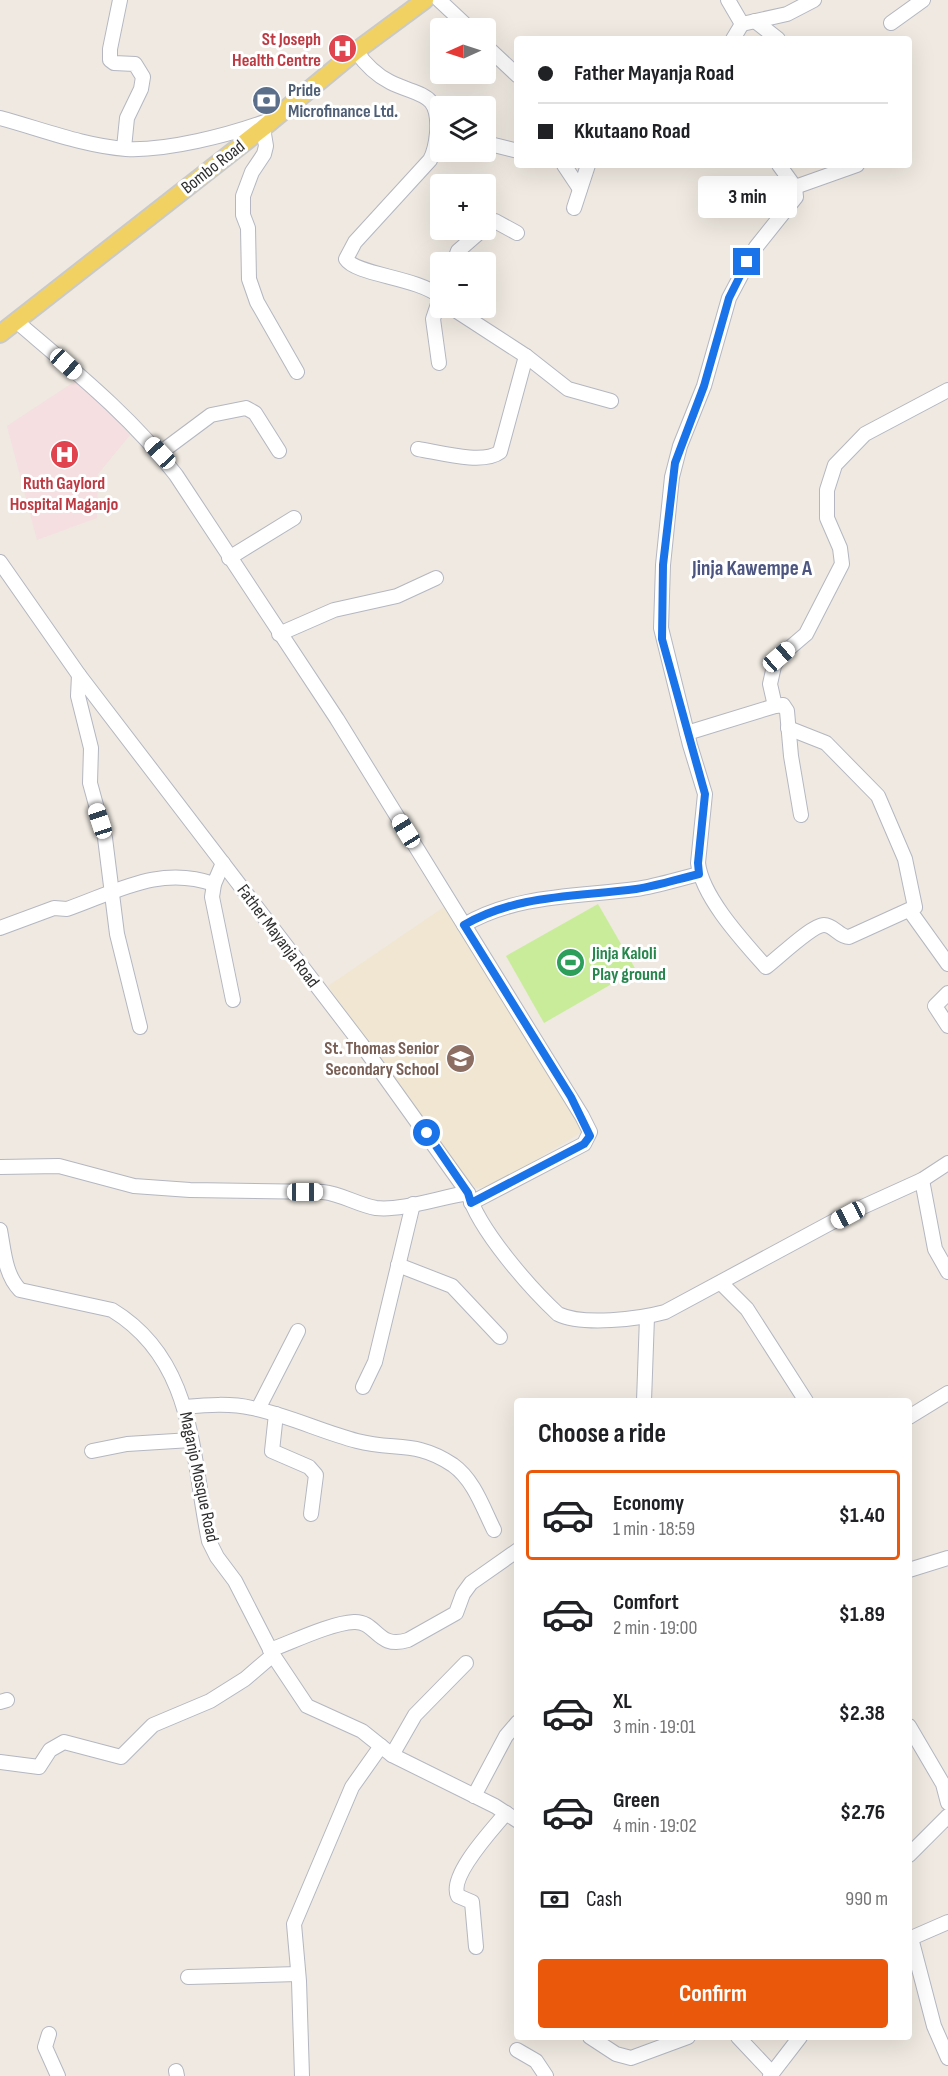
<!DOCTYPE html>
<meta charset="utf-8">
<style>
body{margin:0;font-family:"Sofia Sans Condensed",sans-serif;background:#f2f2f2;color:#202124;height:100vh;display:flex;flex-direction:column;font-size:22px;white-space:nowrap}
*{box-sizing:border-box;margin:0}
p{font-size:20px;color:#757577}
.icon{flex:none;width:33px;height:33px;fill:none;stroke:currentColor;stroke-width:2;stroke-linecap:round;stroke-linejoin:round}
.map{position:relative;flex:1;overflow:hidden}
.sheet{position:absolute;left:514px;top:1398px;width:398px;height:642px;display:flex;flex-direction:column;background:#fff;border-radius:6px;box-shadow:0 6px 24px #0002}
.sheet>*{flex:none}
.hud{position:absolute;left:514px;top:36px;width:398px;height:132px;border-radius:6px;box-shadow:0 6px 24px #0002;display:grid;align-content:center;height:132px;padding:0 24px;background:#fff}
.needle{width:39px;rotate:267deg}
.fabs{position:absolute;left:430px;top:18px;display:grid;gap:12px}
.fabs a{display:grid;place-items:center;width:66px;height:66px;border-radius:6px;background:#fff;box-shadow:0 6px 24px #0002;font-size:30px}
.end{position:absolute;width:27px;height:27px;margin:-14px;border:8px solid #1a73e8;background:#fff;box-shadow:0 0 0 3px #fff}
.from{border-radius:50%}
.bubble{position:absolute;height:42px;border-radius:6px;background:#fff;box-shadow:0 6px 24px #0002;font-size:20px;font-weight:700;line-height:42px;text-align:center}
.car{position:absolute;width:18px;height:36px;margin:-18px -9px;border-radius:8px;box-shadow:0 0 4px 2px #0007;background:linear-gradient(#fff 24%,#345 0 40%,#fff 0 76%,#345 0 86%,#fff 0)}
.hud b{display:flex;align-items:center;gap:21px;height:57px;font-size:22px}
.hud b+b{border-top:2px solid #e0e0e0}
.hud i{width:15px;height:15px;background:#202124}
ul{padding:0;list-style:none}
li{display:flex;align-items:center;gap:18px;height:90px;margin:0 12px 9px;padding:0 12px;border:3px solid transparent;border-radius:6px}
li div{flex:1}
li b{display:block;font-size:22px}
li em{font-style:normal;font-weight:700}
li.active{border-color:#ea580c}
li>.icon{width:54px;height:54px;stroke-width:1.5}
h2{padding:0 24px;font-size:27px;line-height:72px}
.pay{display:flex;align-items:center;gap:15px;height:66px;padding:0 24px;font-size:22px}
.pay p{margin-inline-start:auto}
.cta{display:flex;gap:12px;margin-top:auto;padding:12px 24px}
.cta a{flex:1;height:69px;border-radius:6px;background:#ea580c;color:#fff;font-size:24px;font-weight:700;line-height:69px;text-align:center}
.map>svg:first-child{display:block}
.education{fill:#f0e6d1}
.medical{fill:#f5dfe0}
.pitch{fill:#c9ec9a}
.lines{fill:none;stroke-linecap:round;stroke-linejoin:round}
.minor-casing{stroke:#b4b7c1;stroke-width:16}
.major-casing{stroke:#c9c9c9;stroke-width:20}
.minor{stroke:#fff;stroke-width:14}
.major{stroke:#f2d163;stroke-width:16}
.route{stroke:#1a73e8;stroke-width:8}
.labels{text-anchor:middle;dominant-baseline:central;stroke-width:6;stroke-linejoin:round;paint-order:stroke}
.health-label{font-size:18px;font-weight:bold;fill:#be3a42;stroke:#fff;text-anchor:end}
.service-label{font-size:18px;font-weight:bold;fill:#4e5e75;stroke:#fff;text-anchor:start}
.street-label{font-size:18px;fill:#2e2e2e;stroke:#fff}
.leisure-label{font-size:18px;font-weight:bold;fill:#27864d;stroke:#fff;text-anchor:start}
.education-label{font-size:18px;font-weight:bold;fill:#785e54;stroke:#fff;text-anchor:end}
.quarter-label{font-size:21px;font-weight:bold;fill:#4d5680;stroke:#fff}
</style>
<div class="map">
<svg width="948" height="2076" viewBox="0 0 948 2076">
<rect width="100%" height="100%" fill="#efe9e1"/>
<path class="education" d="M444,907l143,222 -95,57 -16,2 -17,-17 -131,-185z"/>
<path class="medical" d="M74,382l21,13 35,40 -32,39 -1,44 -60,22 -30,-114z"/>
<path class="pitch" d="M598,904l38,66 -92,53 -38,-67z"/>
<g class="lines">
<defs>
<g id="minor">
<path d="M120,0l-10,49v11l4,3 21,1 8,13 -2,12 -14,29 -3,30"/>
<path d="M439,0l30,28"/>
<path d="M728,0l14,24 -9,15"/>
<path d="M755,21l23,18"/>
<path d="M891,23l32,-23"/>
<path d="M742,24l45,-10 27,-14"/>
<path d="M486,46l32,30"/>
<path d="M356,51c9,13 20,24 34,31 30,15 50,9 47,51 -1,10 -2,18 -7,27l-75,82 -9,17c10,16 71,18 95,38"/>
<path d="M0,118c41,11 84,28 126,31 41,2 103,-14 141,-28"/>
<path d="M263,128l3,18 -2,8 -12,18 -9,24v19l5,13 1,51 8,23 40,70"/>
<path d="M486,143l32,8"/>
<path d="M564,165l16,24"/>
<path d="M779,165l16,22 1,10 -40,50 -27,51 -25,88 -24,60 -8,31 -9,88 -2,63 29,117 15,49 -7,69c4,34 45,78 68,104 12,-9 46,-42 58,-42 10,0 15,12 25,12l66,-30 -10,-48 -27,-63 -52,-53 -38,-15"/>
<path d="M795,187l62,-22"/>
<path d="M574,208l14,-43"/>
<path d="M486,226l9,-5 22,12"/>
<path d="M454,262l4,-11 24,-21"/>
<path d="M452,308l74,48 42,33 43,12"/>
<path d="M16,321c56,48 115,95 160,154l161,244 245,397 8,16 -6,12 -113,59"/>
<path d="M439,363l-6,-44 8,-24"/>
<path d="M418,449c20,3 65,16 82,3l26,-96"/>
<path d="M160,453l51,-38 35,-7 9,5 24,38"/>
<path d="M229,558l65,-40"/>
<path d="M0,562l79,113 283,370 106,148c11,37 62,95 90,121 25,12 81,5 107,-2l182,-98 75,-34 26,-17"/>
<path d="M279,634l55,-24 63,-14 39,-18"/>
<path d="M79,675l-1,21 13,52 -1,35 15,55 12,96 23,93"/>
<path d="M775,706l8,-1 4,6 4,45 10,59"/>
<path d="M687,733l88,-27 -5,-22 4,-18 5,-9 27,-23 36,-70 -2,-16 -13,-30v-28l8,-25 30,-31 83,-44"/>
<path d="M223,863l-9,21 -2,13 21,103"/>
<path d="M910,911l38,53"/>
<path d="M464,925c53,-31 113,-28 172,-36 21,-3 42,-10 63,-15"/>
<path d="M0,928l54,-20 13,1c51,-18 93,-44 147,-25"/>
<path d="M948,993l-13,13 13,20"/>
<path d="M0,1167l59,-1 75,20 56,4 133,2c19,2 35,13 53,16 26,3 65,-11 92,-15"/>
<path d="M922,1180l13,69 13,23"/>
<path d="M0,1230c4,21 5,45 20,60l92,20c84,51 79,146 97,231l8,16 18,24 38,74 34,51 55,25 30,24 103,51 23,15"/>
<path d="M398,1265l54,21 48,51"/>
<path d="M721,1283l26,26 59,92"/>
<path d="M363,1387l12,-25 38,-158"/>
<path d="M644,1401l3,-84"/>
<path d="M184,1407c23,-2 46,-4 68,1 36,7 70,24 105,33 38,10 59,-1 96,24 21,15 30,43 41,65"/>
<path d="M258,1409l40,-78"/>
<path d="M276,1414l-4,37 37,16 7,8 -5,39"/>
<path d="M909,1417l39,-24"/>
<path d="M92,1451l35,-7 64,-4"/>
<path d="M909,1570l39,-12"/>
<path d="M270,1650c22,-8 61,-27 84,-28 23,-1 23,28 54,18l48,-27 7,-19 8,-11 47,-33"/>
<path d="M0,1702l7,-2"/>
<path d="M909,1726l34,58 5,19"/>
<path d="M392,1755l23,-40 51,-52"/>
<path d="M0,1762l39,5 11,-17 14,-8 57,15 32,-32 57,-24 35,-22 28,-24"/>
<path d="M474,1796l32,-60 12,-14"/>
<path d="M909,1855l39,-39"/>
<path d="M911,1938l23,88 14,32"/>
<path d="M909,1939l39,-17"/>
<path d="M476,1947l-4,-45 -14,-6c-10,-20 35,-67 48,-83"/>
<path d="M188,1977l110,-3"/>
<path d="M49,2034l-4,13 13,29"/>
<path d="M590,2037l26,17 15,4 57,-21"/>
<path d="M738,2037l34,36"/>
<path d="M517,2050l19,11 10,15"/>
<path d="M176,2071l1,5"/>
<path d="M302,2076l-3,-95 -5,-57 58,-137 29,-41"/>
<path d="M770,2076l30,-39"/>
</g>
<path id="major" d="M0,334l263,-206 93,-77 69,-51"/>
</defs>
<use href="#minor" class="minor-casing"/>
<use href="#major" class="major-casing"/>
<use href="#minor" class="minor"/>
<use href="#major" class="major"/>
</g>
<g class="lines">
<path class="route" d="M427,1133l41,60 3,10 113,-59 6,-8 -19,-39 -107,-172c53,-31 113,-28 172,-36 21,-3 42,-10 63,-15l-1,-11 7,-69 -43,-155 1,-74 12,-102 29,-77 25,-88 18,-36"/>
</g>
<defs>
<symbol id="hospital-disc" viewBox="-11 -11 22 22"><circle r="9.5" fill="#e0444e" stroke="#fff"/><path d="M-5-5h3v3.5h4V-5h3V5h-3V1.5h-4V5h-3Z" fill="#fff"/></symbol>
<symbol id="bank-disc" viewBox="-11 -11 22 22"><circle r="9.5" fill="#5c6f8a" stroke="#fff"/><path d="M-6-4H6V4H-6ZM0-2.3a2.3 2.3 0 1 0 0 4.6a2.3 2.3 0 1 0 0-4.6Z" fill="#fff"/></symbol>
<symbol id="stadium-disc" viewBox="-11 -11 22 22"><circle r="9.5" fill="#2e9e5b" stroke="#fff"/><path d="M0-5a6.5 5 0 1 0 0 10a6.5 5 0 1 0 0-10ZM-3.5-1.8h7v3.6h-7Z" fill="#fff"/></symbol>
<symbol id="school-disc" viewBox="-11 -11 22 22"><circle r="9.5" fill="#8d6e63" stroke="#fff"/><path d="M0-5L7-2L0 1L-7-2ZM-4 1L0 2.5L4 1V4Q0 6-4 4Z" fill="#fff"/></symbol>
</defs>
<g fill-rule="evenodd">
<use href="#hospital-disc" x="326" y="32" width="33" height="33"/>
<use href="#bank-disc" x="250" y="84" width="33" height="33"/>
<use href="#hospital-disc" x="48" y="438" width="33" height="33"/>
<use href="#stadium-disc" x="554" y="946" width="33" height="33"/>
<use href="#school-disc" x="444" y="1042" width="33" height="33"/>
</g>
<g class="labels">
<g class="health-label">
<text x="321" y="39">St Joseph<tspan x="321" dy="21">Health Centre</tspan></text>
<text x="64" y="483" text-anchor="middle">Ruth Gaylord<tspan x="64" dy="21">Hospital Maganjo</tspan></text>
</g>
<g class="service-label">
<text x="288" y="90">Pride<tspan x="288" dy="21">Microfinance Ltd.</tspan></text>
</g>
<g class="street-label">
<text transform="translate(213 167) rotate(-38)">Bombo Road</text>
<text transform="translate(278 936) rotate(53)">Father Mayanja Road</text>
<text transform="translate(199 1477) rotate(78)">Maganjo Mosque Road</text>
</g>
<g class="leisure-label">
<text x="592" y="953">Jinja Kaloli<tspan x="592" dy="21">Play ground</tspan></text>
</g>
<g class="education-label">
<text x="439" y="1048">St. Thomas Senior<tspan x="439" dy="21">Secondary School</tspan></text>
</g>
<g class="quarter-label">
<text x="752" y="568">Jinja Kawempe A</text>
</g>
</g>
</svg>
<div class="fabs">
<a><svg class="needle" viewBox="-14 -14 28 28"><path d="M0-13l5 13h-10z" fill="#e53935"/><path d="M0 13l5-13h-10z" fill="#757577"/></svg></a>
<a><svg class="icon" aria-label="layers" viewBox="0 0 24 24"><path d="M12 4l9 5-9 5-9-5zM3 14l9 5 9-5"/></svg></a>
<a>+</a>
<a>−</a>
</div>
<i class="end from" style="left:427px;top:1133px"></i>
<i class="end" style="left:747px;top:262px"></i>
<div class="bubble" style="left:698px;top:176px;width:99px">3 min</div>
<i class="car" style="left:66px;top:364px;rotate:132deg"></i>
<i class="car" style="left:160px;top:453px;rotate:317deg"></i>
<i class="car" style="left:779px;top:657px;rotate:49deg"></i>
<i class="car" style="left:100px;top:821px;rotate:342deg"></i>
<i class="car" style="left:406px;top:831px;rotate:328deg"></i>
<i class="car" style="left:305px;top:1192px;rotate:90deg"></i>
<i class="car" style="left:848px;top:1215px;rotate:242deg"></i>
<div class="hud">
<b><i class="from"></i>Father Mayanja Road</b>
<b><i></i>Kkutaano Road</b>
</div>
<section class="sheet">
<h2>Choose a ride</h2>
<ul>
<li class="active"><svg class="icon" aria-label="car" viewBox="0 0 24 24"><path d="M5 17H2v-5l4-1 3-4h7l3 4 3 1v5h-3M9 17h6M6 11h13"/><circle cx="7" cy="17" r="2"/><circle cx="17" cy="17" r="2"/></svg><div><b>Economy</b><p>1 min · 18:59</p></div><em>$1.40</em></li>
<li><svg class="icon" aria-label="car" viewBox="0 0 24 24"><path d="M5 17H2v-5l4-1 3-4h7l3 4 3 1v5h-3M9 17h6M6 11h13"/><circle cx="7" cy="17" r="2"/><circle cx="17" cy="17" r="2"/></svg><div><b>Comfort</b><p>2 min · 19:00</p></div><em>$1.89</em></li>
<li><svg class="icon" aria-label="car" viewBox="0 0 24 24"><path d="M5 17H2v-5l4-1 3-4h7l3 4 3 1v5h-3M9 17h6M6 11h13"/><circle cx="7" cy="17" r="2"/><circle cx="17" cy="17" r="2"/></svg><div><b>XL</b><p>3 min · 19:01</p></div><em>$2.38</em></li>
<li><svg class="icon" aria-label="car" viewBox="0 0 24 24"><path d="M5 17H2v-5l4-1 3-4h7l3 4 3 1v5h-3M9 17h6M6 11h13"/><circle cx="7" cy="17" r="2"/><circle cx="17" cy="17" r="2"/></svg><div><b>Green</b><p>4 min · 19:02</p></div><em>$2.76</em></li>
</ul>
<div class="pay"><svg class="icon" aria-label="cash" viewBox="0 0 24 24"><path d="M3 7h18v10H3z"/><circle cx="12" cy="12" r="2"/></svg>Cash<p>990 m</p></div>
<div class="cta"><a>Confirm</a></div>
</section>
</div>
